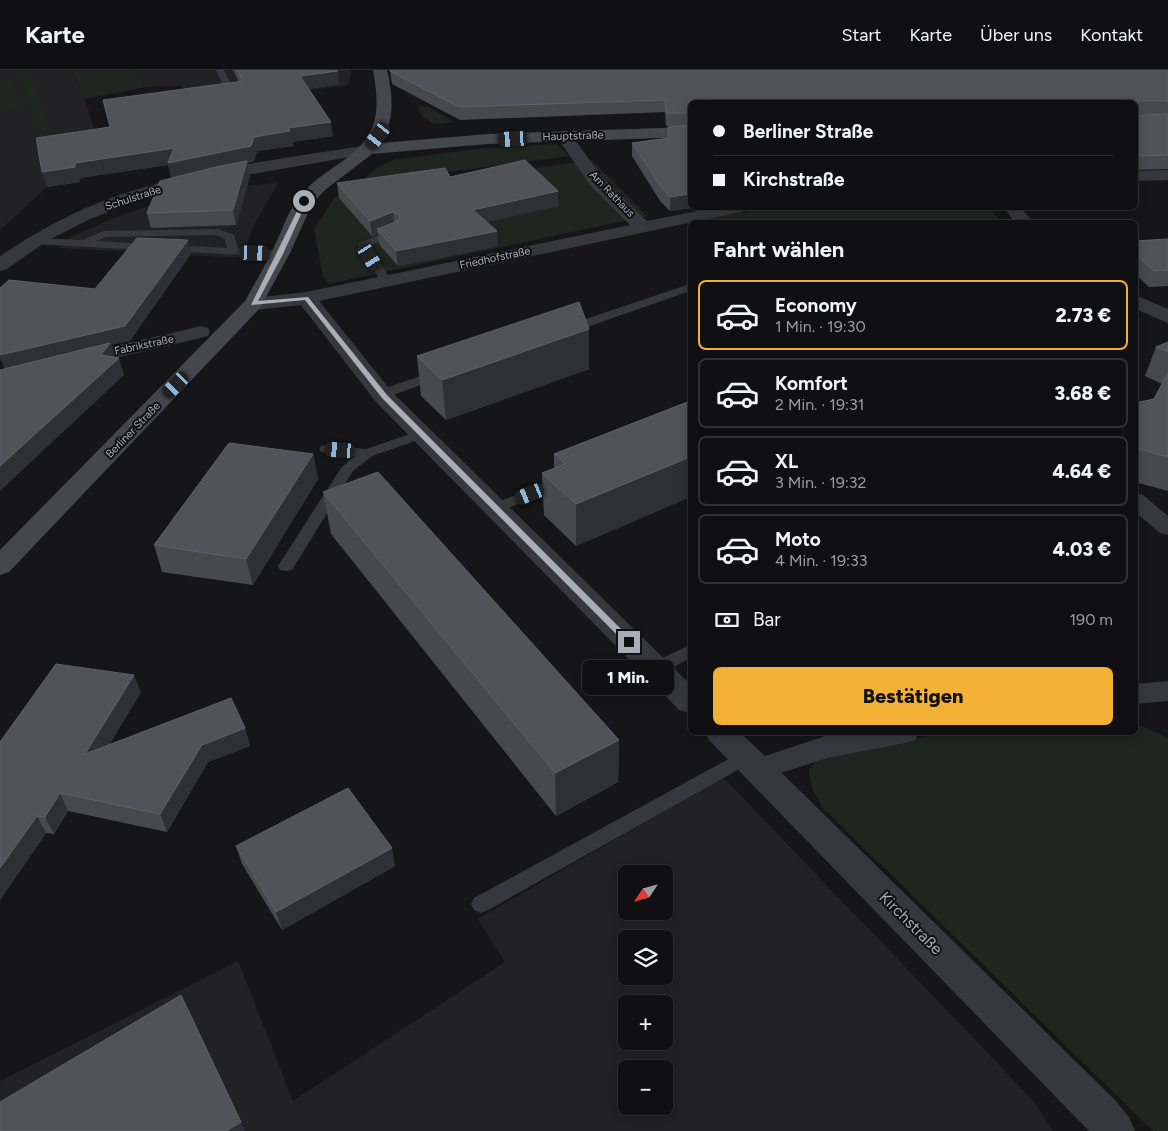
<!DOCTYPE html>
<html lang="de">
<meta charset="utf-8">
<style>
body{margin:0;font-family:Figtree,sans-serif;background:#1e1e20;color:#f1f3f6;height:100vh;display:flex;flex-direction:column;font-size:19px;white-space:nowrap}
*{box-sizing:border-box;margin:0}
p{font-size:16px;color:#9c9d9f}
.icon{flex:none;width:28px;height:28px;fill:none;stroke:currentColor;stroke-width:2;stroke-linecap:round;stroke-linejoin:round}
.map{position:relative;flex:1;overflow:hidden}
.details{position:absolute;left:688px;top:150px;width:450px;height:515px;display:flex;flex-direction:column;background:#101012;border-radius:8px;box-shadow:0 2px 12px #0003,0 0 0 1px #303032}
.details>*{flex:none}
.banner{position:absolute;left:688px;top:30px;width:450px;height:110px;border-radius:8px;box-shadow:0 2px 12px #0003,0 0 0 1px #303032;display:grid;align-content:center;height:110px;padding:0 25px;background:#101012}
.needle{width:32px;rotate:234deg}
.controls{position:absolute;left:618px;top:795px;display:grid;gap:10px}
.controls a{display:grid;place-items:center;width:55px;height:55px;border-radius:8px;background:#101012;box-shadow:0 2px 12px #0003,0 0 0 1px #303032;font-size:25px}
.end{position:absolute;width:22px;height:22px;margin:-11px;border:6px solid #a8adb8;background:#111;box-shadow:0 0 0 2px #111}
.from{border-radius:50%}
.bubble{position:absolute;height:35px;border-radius:8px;background:#101012;box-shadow:0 2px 12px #0003,0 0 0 1px #303032;font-size:16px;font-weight:800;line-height:35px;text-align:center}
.car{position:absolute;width:15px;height:30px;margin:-15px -8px;border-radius:6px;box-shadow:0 0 4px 1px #0007;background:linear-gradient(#222 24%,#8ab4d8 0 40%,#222 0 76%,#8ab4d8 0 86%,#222 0)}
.banner b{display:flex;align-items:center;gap:18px;height:48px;font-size:19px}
.banner b+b{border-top:1px solid #303032}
.banner i{width:12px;height:12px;background:#f1f3f6}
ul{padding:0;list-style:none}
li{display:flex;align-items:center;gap:15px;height:70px;margin:0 10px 8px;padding:0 15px;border:2px solid #303032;border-radius:8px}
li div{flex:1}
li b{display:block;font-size:19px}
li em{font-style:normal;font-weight:800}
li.on{border-color:#f2b134}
li>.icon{width:45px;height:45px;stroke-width:1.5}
h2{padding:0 25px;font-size:22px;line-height:60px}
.pay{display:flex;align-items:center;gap:12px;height:55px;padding:0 25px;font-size:19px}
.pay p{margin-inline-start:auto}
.action{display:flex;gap:10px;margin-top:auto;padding:10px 25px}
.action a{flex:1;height:58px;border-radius:8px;background:#f2b134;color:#111;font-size:20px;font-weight:800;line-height:58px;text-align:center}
header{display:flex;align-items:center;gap:30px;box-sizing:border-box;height:70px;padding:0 25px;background:#101012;border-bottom:1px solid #303032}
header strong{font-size:24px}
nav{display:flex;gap:28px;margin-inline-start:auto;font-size:18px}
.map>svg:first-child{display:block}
.built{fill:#222225;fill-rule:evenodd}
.green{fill:#1e261f}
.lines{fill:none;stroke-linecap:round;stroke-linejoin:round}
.service{fill:#37383d;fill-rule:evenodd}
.pedestrian{fill:#37383d;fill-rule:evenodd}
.minor{fill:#37383d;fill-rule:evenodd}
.secondary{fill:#45474d;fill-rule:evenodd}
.wall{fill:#47494d}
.shaded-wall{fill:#2f3033}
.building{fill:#525359;stroke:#5f6168}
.route{fill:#a8adb8}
.labels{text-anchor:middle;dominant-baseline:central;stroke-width:4;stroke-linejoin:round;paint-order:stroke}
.far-street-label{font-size:11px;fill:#a8adb8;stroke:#111113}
.near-street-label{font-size:16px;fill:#a8adb8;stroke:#111113}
</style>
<header>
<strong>Karte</strong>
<nav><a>Start</a><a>Karte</a><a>Über uns</a><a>Kontakt</a></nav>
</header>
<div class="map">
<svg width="1168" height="1061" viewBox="0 0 1168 1061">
<rect width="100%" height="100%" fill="#161618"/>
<g class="built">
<path d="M0,0h72l13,29 9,30 -60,9 13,49 -47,43z"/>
<path d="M135,0h215l1,2 -3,13 -110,15 -44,-1 -13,-13 -35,1z"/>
<path d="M278,113l-24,42 -12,33 -183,-10 13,-12 52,-22 53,-17 49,-10z"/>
<path d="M723,707l309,322 21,32h-1053v-50l238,-120 55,140 212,-139 -27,-43zM626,804h38v37h-38zM626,869h38v37h-38zM626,934h38v37h-38zM626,999h38v37h-38z"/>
</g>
<g class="green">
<path d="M18,0h12l20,60 -12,2z"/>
<path d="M72,0h63l11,17 -61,12z"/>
<path d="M12,7l9,32 -21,3v-33z"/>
<path d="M427,36l27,16 -20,2 -12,-7 -4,-10z"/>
<path d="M557,74l12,12 -210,28 16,-15 17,-9 84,-11z"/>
<path d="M592,90l55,56 -319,68 -5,-8 -9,-47 21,-32z"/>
<path d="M771,138h218l13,14h-305l-3,-2z"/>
<path d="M1135,653l33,15v393h-15l-331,-324 -10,-19 -3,-18 13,-15 124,-22 189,-1z"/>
</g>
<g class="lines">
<g class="service">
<path d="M216,0h8l8,17 -1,2h-6z"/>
<path d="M218,159l16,6 4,13 42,3 6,3 -6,3 -248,-13 -5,-3 5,-3 50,2 22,-9zM217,165l8,4 2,9 -131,-7 10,-4z"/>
<path d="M395,159l4,1 1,2 -1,2 -30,12 23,35 -6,3 -4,-1 -24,-38 1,-2z"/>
<path d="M690,214v7l-120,42h-8l-2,-3 2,-3z"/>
<path d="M441,299l5,1 1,3 -1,3 -59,21h-10l-2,-3 2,-3z"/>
<path d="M422,360l7,4 -2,3 -55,19 -19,15 -61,99 -6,1 -6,-1 -2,-4 63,-98 13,-12 -33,-4 -2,-3 2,-3 5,-1 40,4z"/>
<path d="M563,406l5,1 2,3 -2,3 -67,28h-10l-2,-3 2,-3z"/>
<path d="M690,575v13c-12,6 -27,18 -40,14l-3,-4 3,-4z"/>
<path d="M745,680l7,2 2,5 -2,5 -264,148 -7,3 -7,-3 -3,-6 3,-6z"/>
</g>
<g class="pedestrian">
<path d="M201,256l7,2 2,4 -2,4 -45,11 -7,-2 -3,-4 3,-4z"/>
<path d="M1135,423l8,2 25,21v19l-8,-2 -25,-21z"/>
<path d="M1168,611v20l-33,3v-20z"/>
<path d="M844,662h75l-4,8 -10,3 -78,15 -70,23 -10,-3 -4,-8 4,-8 78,-26z"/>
</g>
<g class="minor">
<path d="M564,61l6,2 32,44 45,44 66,-13h32l-3,4 -6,1 -417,88 73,91 298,292v29l-11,-3 -303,-308 -75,-97 -48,5 -7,-2 -3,-4 3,-4 7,-2 53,-6 324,-67 -40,-40 -34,-49 2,-3z"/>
<path d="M367,75l6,2 2,3 -2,3 -150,26 -88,23 -45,17 -43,22 -40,28 -7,2v-15c24,-16 49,-31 75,-43 87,-41 198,-52 292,-68z"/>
<path d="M1168,100v10l-33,1v-10z"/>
<path d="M1004,138h17l12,14h-18z"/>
<path d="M1135,225l33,14v14l-33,-14z"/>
<path d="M163,265l7,2 4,4 -4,4 -93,22 -8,-1 -3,-5 3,-5z"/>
<path d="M705,662h35l375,368 14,17 6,14h-46l-380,-391z"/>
</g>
<path class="secondary" d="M373,0h14c6,25 8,50 -6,73l107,-9 202,-7v10l-202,7 -116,10 -47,36 -13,14 -22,49 -30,55 -251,264 -9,3v-25l245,-249c10,-18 20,-35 29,-54 8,-16 13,-33 23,-47 10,-14 24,-24 37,-33 42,-28 48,-48 39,-97z"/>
</g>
<g class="wall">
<path d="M233,0h104l2,14 -31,5 25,47 -41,6 1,4 -36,5 -3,10 -7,2 3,13 -14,49 -85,3 -4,-15 26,-35 -5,-13 -89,13 1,4 -33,5 63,-60 129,-45z"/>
<path d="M390,0h778v44h-30l1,1 29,-1v55l-33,1v-68h-445v106h1l-21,3 -10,-10 -28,-45v-13l35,-5 1,-11 14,-1h-16l-1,-14 -205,8 -68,-36z"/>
<path d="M450,107l108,14v15l-72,16 12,24 -100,20 -19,-22 -1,-10 -6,2 -33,-38 -2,-15z"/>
<path d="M1168,169v47l-19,1 -14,-13v-33z"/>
<path d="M1168,272v149l-33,-9v-79l19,-4 8,-15 -17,-8 11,-29z"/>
<path d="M417,286l172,13 -143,51 -25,-24z"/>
<path d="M690,331v96l-114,49 -32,-31 -2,-42 12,-5v-14z"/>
<path d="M313,384l5,25 -65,106 -91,-13 -8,-27z"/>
<path d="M323,422l296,248 -1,42 -62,34 -225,-282z"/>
<path d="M141,622l-32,53 136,-17 5,18 -42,16 -41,70 -99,-21 -14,23 -8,-1 -46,67v-158z"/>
<path d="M236,776l159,20 -113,64 -40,-66z"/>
</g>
<g class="shaded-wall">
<path d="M338,1l1,13 -37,6 -2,-14z"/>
<path d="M331,52l2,14 -41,6 1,4 -36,5 -3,10 -7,2 3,13 -14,49 -3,-15 -62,-32 -3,-13 -89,13 1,4 -33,5 -5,-15 33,-9 179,-26 34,-9z"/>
<path d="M558,121v15l-84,19 -1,-15z"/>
<path d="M690,124v14h1l-21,3v-14z"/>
<path d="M393,142l1,15 -17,2 1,5 -6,2 -2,-15z"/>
<path d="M497,161l1,15 -100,20 -2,-15z"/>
<path d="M188,170l3,14 -61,87 -19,4 5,15 3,-2 5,17 -124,116v-25l5,-96 -5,-12v-3z"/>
<path d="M589,259v40l-143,51 -4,-40z"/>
<path d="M313,384l5,25 -65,106 -7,-26z"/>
<path d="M690,387v40l-114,49v-42z"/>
<path d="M134,605l7,17 -48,79 -8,-17z"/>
<path d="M245,658l5,18 -42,16 -41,70 -7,-18 42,-69z"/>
<path d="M619,670l-1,42 -62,34 -1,-43z"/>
<path d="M60,723l8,18 -14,23 -9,-17z"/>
<path d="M37,746l9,17 -46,67v-32z"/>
<path d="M392,778l3,18 -113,64 -6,-18z"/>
<path d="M241,1052l4,9h-19z"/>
</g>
<g class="building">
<path d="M237,0h100l1,1 -38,5 31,46 -43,6 2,3 -36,6 -3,9 -83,17 6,-15 -99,15v4l-33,5 -6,-34 74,-11 -7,-27 140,-19z"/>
<path d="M390,0h778v31h-29l-2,2v10l2,2 29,-1v41l-33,1v-54h-445v11h-24l-1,-13 -206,7 -69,-36z"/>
<path d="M690,55v69l-20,3 -9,-10 -29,-44 37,-5 -1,-11z"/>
<path d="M525,90l33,31 -85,19 24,21 -101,20 -19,-22 21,-8 2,-3 -1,-4 -6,-2 -23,9 -33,-38 108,-15 5,9z"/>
<path d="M247,91l-14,49 -86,3 13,-32 60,-15z"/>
<path d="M137,168l51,2 -63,86 -125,29v-67l9,-8 86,9z"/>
<path d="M1168,169v31l-14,1 -19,-18v-12z"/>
<path d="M579,232l10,27 -147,51 -25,-24z"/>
<path d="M1168,272v10l-12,-5z"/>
<path d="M110,273l-9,12 18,3 -119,108v-96z"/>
<path d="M1168,303v84l-33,-9v-45l19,-4z"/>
<path d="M690,331v56l-114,47 -34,-31 23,-9 -11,-10z"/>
<path d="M229,373l84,11 -67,105 -92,-14z"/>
<path d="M378,402l241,268 -64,33 -232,-281z"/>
<path d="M56,594l78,11 -49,79 146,-56 14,30 -43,17 -42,69 -100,-21 -15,24 -8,-1 -37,52v-126z"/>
<path d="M348,718l44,60 -116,64 -40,-66z"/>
<path d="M181,925l60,127 -15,9h-226v-29z"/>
</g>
<path class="route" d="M304,130l3,1 -24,53 -25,47 50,-4 79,98 245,245v4h-6l-244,-246 -77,-98 -54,5 51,-104z"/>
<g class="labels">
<g class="far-street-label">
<text transform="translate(573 66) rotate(-2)">Hauptstraße</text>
<text transform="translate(612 124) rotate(46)">Am Rathaus</text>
<text transform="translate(133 128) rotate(-18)">Schulstraße</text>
<text transform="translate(495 188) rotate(-12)">Friedhofstraße</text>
<text transform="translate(144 275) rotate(-12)">Fabrikstraße</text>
<text transform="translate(133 360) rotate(-46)">Berliner Straße</text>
</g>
<g class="near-street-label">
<text transform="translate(911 853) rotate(45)">Kirchstraße</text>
</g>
</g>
</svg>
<div class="controls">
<a><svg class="needle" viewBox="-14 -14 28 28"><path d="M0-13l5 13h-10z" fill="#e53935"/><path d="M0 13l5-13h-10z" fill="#9c9d9f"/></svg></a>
<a><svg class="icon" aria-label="layers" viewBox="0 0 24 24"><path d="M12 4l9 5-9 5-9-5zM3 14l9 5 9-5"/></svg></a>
<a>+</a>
<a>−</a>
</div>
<i class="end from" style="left:304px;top:131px"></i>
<i class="end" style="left:629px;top:572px"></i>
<div class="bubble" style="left:582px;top:590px;width:92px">1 Min.</div>
<i class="car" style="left:378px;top:66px;rotate:218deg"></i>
<i class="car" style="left:513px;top:69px;rotate:267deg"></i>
<i class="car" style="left:255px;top:183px;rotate:92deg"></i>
<i class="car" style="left:370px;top:187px;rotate:148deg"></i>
<i class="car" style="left:176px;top:315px;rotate:224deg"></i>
<i class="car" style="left:340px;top:380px;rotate:275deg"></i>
<i class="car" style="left:530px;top:424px;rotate:248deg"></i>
<div class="banner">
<b><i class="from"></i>Berliner Straße</b>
<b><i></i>Kirchstraße</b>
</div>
<section class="details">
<h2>Fahrt wählen</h2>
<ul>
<li class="on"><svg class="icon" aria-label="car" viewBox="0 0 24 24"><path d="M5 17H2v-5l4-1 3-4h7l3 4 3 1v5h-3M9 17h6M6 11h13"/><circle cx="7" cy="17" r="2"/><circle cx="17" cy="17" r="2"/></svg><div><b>Economy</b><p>1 Min. · 19:30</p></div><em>2.73 €</em></li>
<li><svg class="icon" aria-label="car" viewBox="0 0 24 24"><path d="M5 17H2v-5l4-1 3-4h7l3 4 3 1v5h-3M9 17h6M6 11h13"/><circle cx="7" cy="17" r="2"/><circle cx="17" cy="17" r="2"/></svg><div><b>Komfort</b><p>2 Min. · 19:31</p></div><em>3.68 €</em></li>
<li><svg class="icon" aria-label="car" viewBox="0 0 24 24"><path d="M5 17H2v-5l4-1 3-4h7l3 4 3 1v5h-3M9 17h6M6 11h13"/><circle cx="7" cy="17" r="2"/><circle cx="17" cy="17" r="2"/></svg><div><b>XL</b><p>3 Min. · 19:32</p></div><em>4.64 €</em></li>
<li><svg class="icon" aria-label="car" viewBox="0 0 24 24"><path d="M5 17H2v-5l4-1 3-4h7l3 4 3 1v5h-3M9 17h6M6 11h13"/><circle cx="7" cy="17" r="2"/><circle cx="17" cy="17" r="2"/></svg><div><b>Moto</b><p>4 Min. · 19:33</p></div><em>4.03 €</em></li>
</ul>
<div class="pay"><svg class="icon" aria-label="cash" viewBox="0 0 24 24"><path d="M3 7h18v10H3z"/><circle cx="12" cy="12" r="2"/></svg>Bar<p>190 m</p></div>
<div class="action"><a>Bestätigen</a></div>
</section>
</div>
